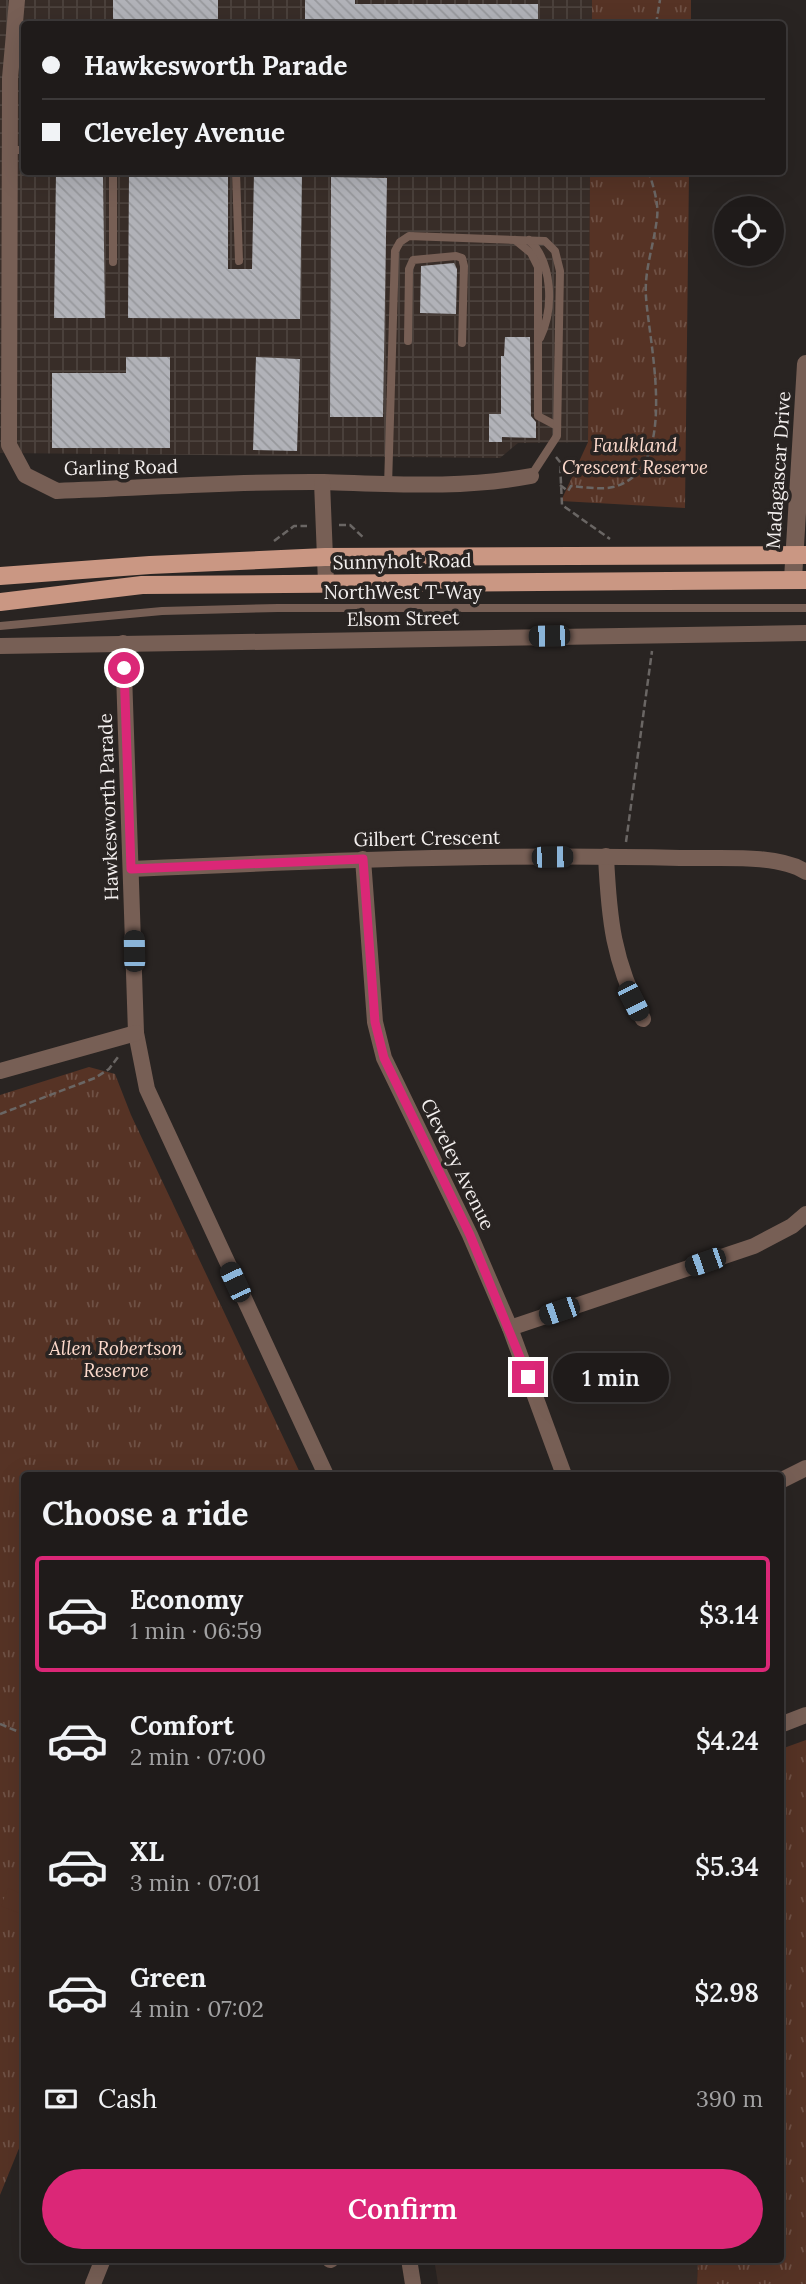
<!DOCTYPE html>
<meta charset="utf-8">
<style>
body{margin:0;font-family:Lora,serif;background:#2c2827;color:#f1f3f6;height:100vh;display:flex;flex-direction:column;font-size:26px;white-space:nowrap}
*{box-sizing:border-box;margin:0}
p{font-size:23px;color:#a1a1a2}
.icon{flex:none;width:38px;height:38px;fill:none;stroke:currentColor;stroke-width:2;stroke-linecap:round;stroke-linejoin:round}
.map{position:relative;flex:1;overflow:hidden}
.side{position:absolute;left:21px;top:1472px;width:763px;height:791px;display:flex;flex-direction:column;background:#1f1b1a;border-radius:7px;box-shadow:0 7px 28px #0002,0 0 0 2px #3c3939}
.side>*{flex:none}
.guide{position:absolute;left:21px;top:21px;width:765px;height:154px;border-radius:7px;box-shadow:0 7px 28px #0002,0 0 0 2px #3c3939;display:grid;align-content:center;height:154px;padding:0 21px;background:#1f1b1a}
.buttons{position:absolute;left:714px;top:196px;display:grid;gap:14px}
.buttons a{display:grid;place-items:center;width:70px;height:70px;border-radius:50%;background:#1f1b1a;box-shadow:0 7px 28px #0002,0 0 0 2px #3c3939;font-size:35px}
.end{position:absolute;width:32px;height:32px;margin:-16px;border:9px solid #db2777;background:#fff;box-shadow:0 0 0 4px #fff}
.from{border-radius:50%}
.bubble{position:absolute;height:49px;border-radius:24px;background:#1f1b1a;box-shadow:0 7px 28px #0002,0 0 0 2px #3c3939;font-size:23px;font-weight:600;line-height:49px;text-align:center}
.car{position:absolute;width:21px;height:42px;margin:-21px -10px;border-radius:9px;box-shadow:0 0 5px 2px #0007;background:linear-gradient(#222 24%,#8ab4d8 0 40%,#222 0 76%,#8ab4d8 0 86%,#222 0)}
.guide b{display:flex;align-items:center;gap:24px;height:66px;font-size:26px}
.guide b+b{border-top:2px solid #3c3939}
.guide i{width:18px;height:18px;background:#f1f3f6}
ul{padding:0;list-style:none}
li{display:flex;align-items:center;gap:21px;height:116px;margin:0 14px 10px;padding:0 7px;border:4px solid transparent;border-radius:7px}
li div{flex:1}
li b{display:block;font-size:26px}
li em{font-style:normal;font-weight:600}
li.active{border-color:#db2777}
li>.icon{width:63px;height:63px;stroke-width:1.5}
h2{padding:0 21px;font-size:32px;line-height:84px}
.pay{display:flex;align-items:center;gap:18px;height:77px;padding:0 21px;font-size:26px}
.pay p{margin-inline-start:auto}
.action{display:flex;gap:14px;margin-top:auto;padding:14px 21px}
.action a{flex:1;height:80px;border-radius:42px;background:#db2777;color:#fff;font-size:28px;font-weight:600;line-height:80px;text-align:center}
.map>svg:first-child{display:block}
.built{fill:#382d28}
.industrial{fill:url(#industrial-grid)}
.park{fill:url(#park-tufts)}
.garden{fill:#563325}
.building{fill:url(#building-back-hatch)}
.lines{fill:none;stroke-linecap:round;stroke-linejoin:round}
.path{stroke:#6a6664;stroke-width:2.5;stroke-dasharray:7 3.5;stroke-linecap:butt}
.service{stroke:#775f55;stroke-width:8}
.minor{stroke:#775f55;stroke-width:16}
.tertiary{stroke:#775f55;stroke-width:18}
.primary{stroke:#ca9783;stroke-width:18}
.route{stroke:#db2777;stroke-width:9}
.labels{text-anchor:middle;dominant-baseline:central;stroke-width:7;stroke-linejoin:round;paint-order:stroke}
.park-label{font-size:19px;font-style:italic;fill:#fddacc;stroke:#292422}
.street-label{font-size:19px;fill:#f3efee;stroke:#292422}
</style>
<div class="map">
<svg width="806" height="2284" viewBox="0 0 806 2284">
<defs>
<pattern id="industrial-grid" width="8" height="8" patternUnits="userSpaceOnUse" patternTransform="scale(1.75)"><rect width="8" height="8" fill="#382d28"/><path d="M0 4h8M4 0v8" fill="none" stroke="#4c423d"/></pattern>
<pattern id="park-tufts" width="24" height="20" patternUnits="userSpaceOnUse" patternTransform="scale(1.75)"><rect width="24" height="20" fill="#563325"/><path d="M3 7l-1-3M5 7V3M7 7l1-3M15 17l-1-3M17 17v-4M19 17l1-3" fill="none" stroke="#6f5145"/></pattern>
<pattern id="building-back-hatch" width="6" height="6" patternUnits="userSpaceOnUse" patternTransform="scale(1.75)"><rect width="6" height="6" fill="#b1b2b8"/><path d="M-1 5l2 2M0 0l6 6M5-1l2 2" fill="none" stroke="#97989c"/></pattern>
</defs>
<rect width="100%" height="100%" fill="#292422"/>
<path class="built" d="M434,2259h264l-1,25h-259z"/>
<path class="industrial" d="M0,0h592v24h-568v148h566l-2,270 -70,1 -18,15 -500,-5z"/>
<g class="park">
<rect x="592" y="0" width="99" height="24"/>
<path d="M590,172h99l-4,336 -124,-7 27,-59z"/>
<path d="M89,1067l26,7 16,41 170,360h-277v661l-24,59v-1100z"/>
<path d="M806,1740v544h-109l1,-25h82l1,-510z"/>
</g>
<path class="garden" d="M8,1888l16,7v20l-23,-9z"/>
<g class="building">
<rect x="113" y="0" width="105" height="24"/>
<path d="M305,0h50v4h183v20h-233z"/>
<path d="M56,172h47l2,146h-51z"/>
<path d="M129,172l99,1v96h24l2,-97h48l-2,147 -172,-1z"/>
<path d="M331,177l56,1 -4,239h-53z"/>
<path d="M454,263l3,6 -1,45 -36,-1 1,-47z"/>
<path d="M505,337h25l1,79 5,6v16l-34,-1v5h-13v-28h12v-58h3z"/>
<path d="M126,357h44v91h-118v-75h74z"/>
<path d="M256,357l44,2 -3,92 -44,-1z"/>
</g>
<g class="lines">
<g class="path">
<path d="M656,24l4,-24"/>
<path d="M782,115h5"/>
<path d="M556,457l4,5 2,43 48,34"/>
<path d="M560,485l8,6 3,-5c13,1 29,4 42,1 68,-16 36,-143 33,-190 -2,-27 8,-52 11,-79 2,-15 -4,-32 -8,-46"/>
<path d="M339,525h11l15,14"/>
<path d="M274,541l20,-15h13"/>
<path d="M626,842l26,-191"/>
<path d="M0,1114l95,-36 14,-9 9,-12"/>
<path d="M0,1724l24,10"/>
</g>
<g class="service">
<path d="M10,150h14"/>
<path d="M113,172v90"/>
<path d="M236,172l3,89"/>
<path d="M515,240l16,13 7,14v149l19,10"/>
<path d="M529,240c24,23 25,69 11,98"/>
<path d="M408,341l1,-72 4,-9 43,-4 6,2 2,8 -2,77"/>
<path d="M388,486l7,-235 5,-9 9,-6 136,5 10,10 5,20 -3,165 -26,40"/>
<path d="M0,626l162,-15 116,-3h528"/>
</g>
<g class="minor">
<path d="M17,0l-7,78 -1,367 16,30 32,16c89,-3 178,-10 267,-9 69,2 138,7 207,-6"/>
<path d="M322,482l4,101"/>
<path d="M123,643l13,390 11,56 179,386"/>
<path d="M0,646l806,-13"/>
<path d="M606,856c3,64 7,104 37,163"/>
<path d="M363,859l12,163 9,36 86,177 40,93 54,147"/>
<path d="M131,869c183,-8 366,-16 549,-11 34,1 98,-5 126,14"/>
<path d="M0,1071l136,-38"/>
<path d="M510,1328l244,-82 38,-20 14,-12"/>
<path d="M780,1481l26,-13"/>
<path d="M780,1725l26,-10"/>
<path d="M409,2259l4,25"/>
<path d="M330,2260l2,-1"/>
<path d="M93,2284l10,-25"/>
</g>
<path class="tertiary" d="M793,579l13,-215"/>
<g class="primary">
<path d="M0,576l150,-11 175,-8 481,-2"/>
<path d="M0,602l142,-17 664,-5"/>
</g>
</g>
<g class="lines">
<path class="route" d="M124,668l7,201 232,-10 12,163 9,36 86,177 58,142"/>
</g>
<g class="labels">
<g class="park-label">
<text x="635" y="445">Faulkland<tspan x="635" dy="22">Crescent Reserve</tspan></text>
<text x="116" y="1348">Allen Robertson<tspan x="116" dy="22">Reserve</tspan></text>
</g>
<g class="street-label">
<text transform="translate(121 467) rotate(-1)">Garling Road</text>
<text transform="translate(778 470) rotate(-86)">Madagascar Drive</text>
<text transform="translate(402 561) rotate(-1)">Sunnyholt Road</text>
<text x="403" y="592">NorthWest T-Way</text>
<text transform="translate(403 618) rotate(-1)">Elsom Street</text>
<text transform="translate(108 807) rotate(-92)">Hawkesworth Parade</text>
<text transform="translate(427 838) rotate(-1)">Gilbert Crescent</text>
<text transform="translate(458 1164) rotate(64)">Cleveley Avenue</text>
</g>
</g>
</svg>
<div class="buttons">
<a><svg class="icon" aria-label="locate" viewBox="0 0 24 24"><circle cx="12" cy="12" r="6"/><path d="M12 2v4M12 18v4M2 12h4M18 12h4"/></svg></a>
</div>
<i class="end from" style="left:124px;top:668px"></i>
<i class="end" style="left:528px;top:1377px"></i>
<div class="bubble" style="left:553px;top:1353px;width:116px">1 min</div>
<i class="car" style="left:549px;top:636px;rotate:269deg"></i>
<i class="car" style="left:552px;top:857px;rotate:89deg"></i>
<i class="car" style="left:134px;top:951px;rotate:359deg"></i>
<i class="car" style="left:633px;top:1001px;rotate:153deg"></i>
<i class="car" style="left:705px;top:1262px;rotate:251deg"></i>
<i class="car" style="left:235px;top:1282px;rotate:335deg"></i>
<i class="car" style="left:559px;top:1311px;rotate:251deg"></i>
<div class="guide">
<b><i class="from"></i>Hawkesworth Parade</b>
<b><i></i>Cleveley Avenue</b>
</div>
<section class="side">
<h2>Choose a ride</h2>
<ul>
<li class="active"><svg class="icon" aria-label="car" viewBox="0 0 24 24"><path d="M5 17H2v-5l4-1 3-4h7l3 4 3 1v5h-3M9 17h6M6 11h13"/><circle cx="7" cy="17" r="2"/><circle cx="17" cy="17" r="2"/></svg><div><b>Economy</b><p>1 min · 06:59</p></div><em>$3.14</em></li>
<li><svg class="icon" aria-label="car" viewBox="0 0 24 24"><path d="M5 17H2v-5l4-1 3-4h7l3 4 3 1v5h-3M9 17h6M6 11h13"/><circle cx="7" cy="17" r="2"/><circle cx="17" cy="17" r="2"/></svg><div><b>Comfort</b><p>2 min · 07:00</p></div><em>$4.24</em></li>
<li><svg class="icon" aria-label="car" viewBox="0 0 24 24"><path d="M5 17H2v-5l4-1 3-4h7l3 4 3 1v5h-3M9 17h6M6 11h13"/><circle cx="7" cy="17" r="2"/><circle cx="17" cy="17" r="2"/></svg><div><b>XL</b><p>3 min · 07:01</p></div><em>$5.34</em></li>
<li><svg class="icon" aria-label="car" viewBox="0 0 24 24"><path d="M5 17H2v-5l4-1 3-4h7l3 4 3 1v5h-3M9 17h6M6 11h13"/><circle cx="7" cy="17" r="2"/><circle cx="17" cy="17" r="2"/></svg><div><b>Green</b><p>4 min · 07:02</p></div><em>$2.98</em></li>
</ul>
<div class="pay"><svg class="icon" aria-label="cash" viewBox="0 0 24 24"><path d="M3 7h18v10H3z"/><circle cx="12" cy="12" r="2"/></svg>Cash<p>390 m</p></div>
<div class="action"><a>Confirm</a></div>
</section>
</div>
